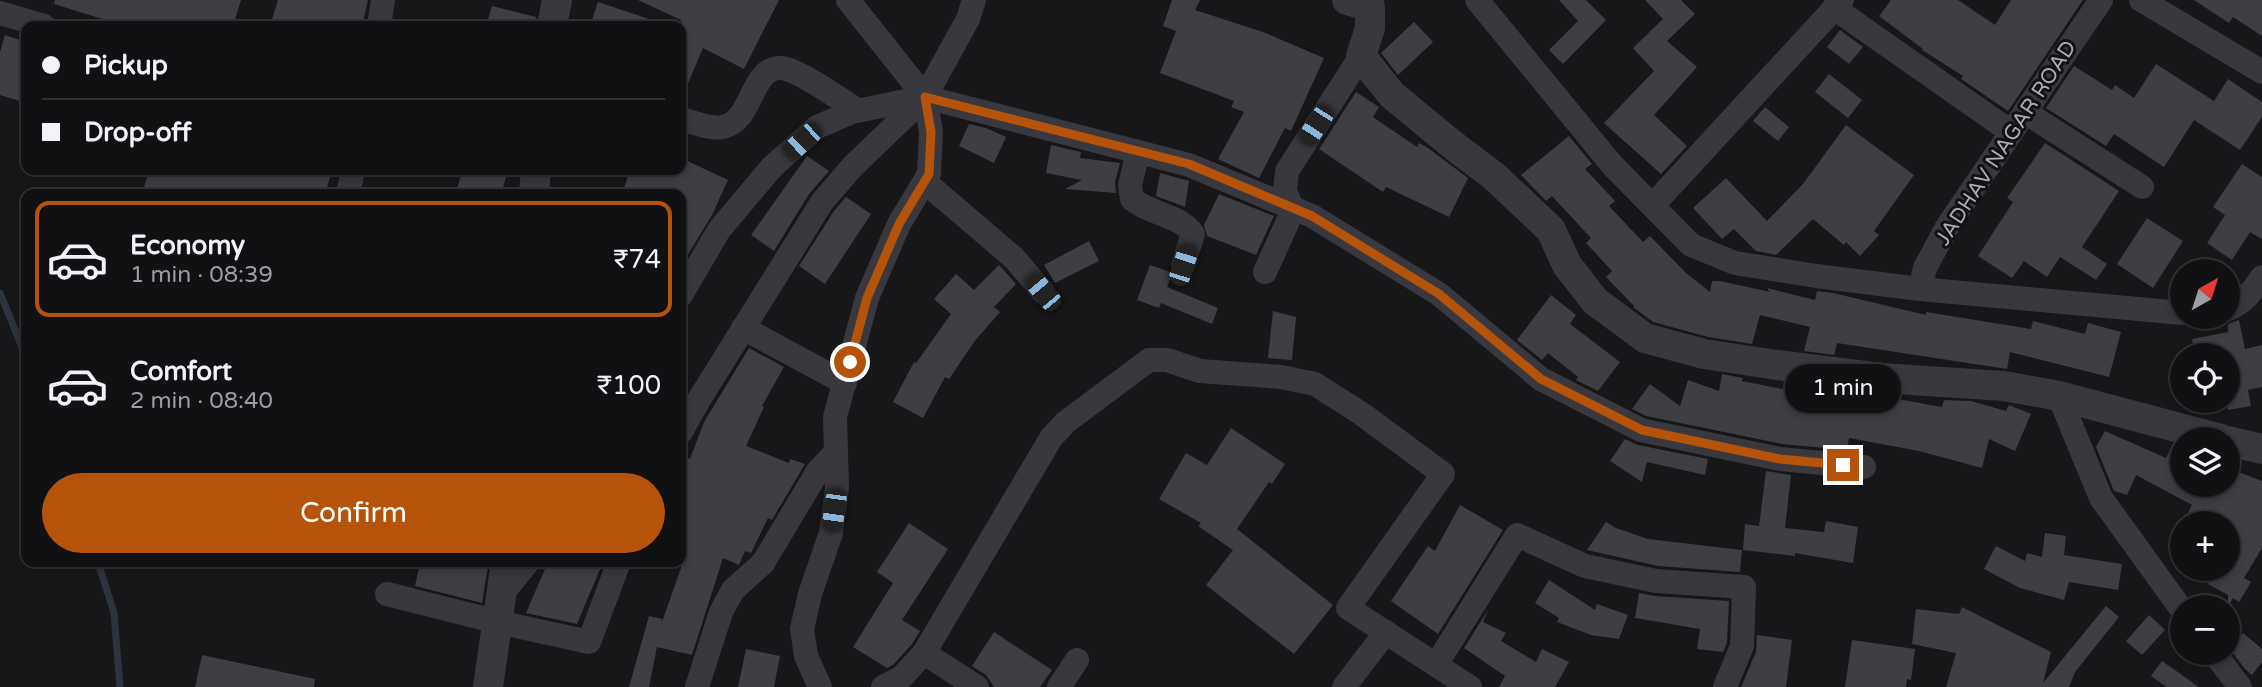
<!DOCTYPE html>
<meta charset="utf-8">
<style>
body{margin:0;font-family:"Varela Round",sans-serif;background:#1e1f21;color:#f1f3f6;height:100vh;display:flex;flex-direction:column;font-size:26px;white-space:nowrap}
*{box-sizing:border-box;margin:0}
p{font-size:23px;color:#9c9da0}
.icon{flex:none;width:38px;height:38px;fill:none;stroke:currentColor;stroke-width:2;stroke-linecap:round;stroke-linejoin:round}
.map{position:relative;flex:1;overflow:hidden}
.details{position:absolute;left:21px;top:189px;width:665px;height:378px;display:flex;flex-direction:column;background:#111113;border-radius:14px;box-shadow:0 4px 10px #0003,0 0 0 2px #303133}
.details>*{flex:none}
.top-card{position:absolute;left:21px;top:21px;width:665px;height:154px;border-radius:14px;box-shadow:0 4px 10px #0003,0 0 0 2px #303133;display:grid;align-content:center;height:154px;padding:0 21px;background:#111113}
.needle{width:46px;rotate:39deg}
.tools{position:absolute;left:2170px;top:259px;display:grid;gap:14px}
.tools a{display:grid;place-items:center;width:70px;height:70px;border-radius:50%;background:#111113;box-shadow:0 4px 10px #0003,0 0 0 2px #303133;font-size:35px}
.end{position:absolute;width:32px;height:32px;margin:-16px;border:9px solid #b45309;background:#fff;box-shadow:0 0 0 4px #fff}
.from{border-radius:50%}
.bubble{position:absolute;height:49px;border-radius:24px;background:#111113;box-shadow:0 4px 10px #0003,0 0 0 2px #303133;font-size:23px;font-weight:600;line-height:49px;text-align:center}
.car{position:absolute;width:21px;height:42px;margin:-21px -10px;border-radius:9px;box-shadow:0 0 5px 2px #0007;background:linear-gradient(#222 24%,#8ab4d8 0 40%,#222 0 76%,#8ab4d8 0 86%,#222 0)}
.top-card b{display:flex;align-items:center;gap:24px;height:66px;font-size:26px}
.top-card b+b{border-top:2px solid #303133}
.top-card i{width:18px;height:18px;background:#f1f3f6}
ul{padding:12px 0 0;list-style:none}
li{display:flex;align-items:center;gap:21px;height:116px;margin:0 14px 10px;padding:0 7px;border:4px solid transparent;border-radius:14px}
li div{flex:1}
li b{display:block;font-size:26px}
li em{font-style:normal;font-weight:600}
li.selected{border-color:#b45309}
li>.icon{width:63px;height:63px;stroke-width:1.5}
.cta{display:flex;gap:14px;margin-top:auto;padding:14px 21px}
.cta a{flex:1;height:80px;border-radius:42px;background:#b45309;color:#fff;font-size:28px;font-weight:600;line-height:80px;text-align:center}
.map>svg:first-child{display:block}
.lines{fill:none;stroke-linecap:round;stroke-linejoin:round}
.stream{stroke:#2d343e;stroke-width:7}
.building{fill:#3e3f43}
.minor{stroke:#38383e;stroke-width:24}
.tertiary{stroke:#38383e;stroke-width:30}
.route{stroke:#b45309;stroke-width:9}
.labels{text-anchor:middle;dominant-baseline:central;stroke-width:6;stroke-linejoin:round;paint-order:stroke}
.street-label{font-size:21px;fill:#a9acb9;stroke:#121214}
</style>
<div class="map">
<svg width="2262" height="687" viewBox="0 0 2262 687">
<rect width="100%" height="100%" fill="#171719"/>
<g class="lines">
<g class="stream">
<path d="M0,293l26,64"/>
<path d="M98,562l16,51 6,74"/>
</g>
</g>
<g class="building">
<path d="M55,0h186l-8,26h-108l-71,-22z"/>
<path d="M278,0h90l-5,22 -5,-1 -2,5h-86z"/>
<path d="M638,0h141l-35,69 -41,-21 -22,52v-80z"/>
<path d="M1172,0h28l-5,10 68,22 61,26 -33,73 -6,-3 -26,50 -41,-19 26,-47 -13,-5 3,-6 -74,-28 16,-42 -13,-5z"/>
<path d="M1559,0h27l20,20 -43,44 -14,-14 29,-29z"/>
<path d="M1645,0h36l14,14 -28,27 30,26 -43,48 33,31 -26,28 -57,-51 50,-52 -21,-23 30,-29z"/>
<path d="M1891,0h67l37,25 16,-25h72l-75,111 -47,-32 2,-3 -41,-26 1,-1 -44,-33z"/>
<path d="M2194,0h68v36l-29,-19 -4,6z"/>
<path d="M598,2l63,21v3h-71z"/>
<path d="M492,6l44,11 -1,9h-49z"/>
<path d="M1414,22l19,20 -35,33 -17,-22z"/>
<path d="M1840,30l23,17 -14,17 -22,-17z"/>
<path d="M5,35l21,7v61l-26,-8v-43z"/>
<path d="M2156,64l58,37 14,-22 34,23v15l-22,33 -46,-30 -30,47 -50,-33 -8,12 -60,-38 28,-42 38,24 3,-5 19,13z"/>
<path d="M1829,74l33,26 -14,18 -33,-26z"/>
<path d="M1356,92l23,15 -6,10 44,30 2,-4 9,5 40,30 -19,39 -63,-30 -3,5 -64,-43z"/>
<path d="M1765,107l24,20 -11,14 -25,-20z"/>
<path d="M969,124l17,4 20,9 -12,26 -35,-17z"/>
<path d="M1846,125l68,50 -40,56 5,4 -19,21 -14,-14 -2,3 -31,-26 -37,36 -20,-4 -22,-22 -12,10 -29,-31 33,-30 41,43 36,-37z"/>
<path d="M1569,136l23,28 -7,5 30,32 -6,5 34,36 7,-6 36,37 24,19 2,-11h8l50,11 -3,-4 48,12 2,-9 16,2 93,22v-3l105,17 2,-8 52,13 3,-11 33,9 -12,45 -99,-25 -3,17 -170,-26 -3,12 -30,-4 6,-24 -50,-12 -8,29 -44,-7 -55,-15 -20,-15 1,-1 -28,-29 6,-6 -26,-28 5,-5 -39,-42 -6,5 -25,-26z"/>
<path d="M2045,143l74,48 -37,56 25,17 -11,16 -36,-23 -13,20 -23,-16 -12,17 -34,-22 35,-54 -6,-4z"/>
<path d="M1051,145l30,7 -1,6 40,5 -5,19 1,11 -51,-4 17,-9 -36,-7z"/>
<path d="M807,156l22,15 -20,23 -35,57 -23,-16z"/>
<path d="M681,158l47,22 -16,35 -31,51v-72h-59l8,-24h51z"/>
<path d="M2242,164l20,13v62l-12,-7 -18,28 -25,-17 18,-28 -12,-8z"/>
<path d="M149,170h183l-7,24h-183z"/>
<path d="M462,170h46l-7,24h-45z"/>
<path d="M1160,173l29,8 -4,26 -29,-11z"/>
<path d="M1219,194l55,22 -18,39 -49,-19 -3,-11z"/>
<path d="M846,197l25,17 -46,70 -26,-18 35,-55z"/>
<path d="M2147,218l36,23 -30,47 -36,-24z"/>
<path d="M1089,241l10,20 -44,22 -11,-18z"/>
<path d="M999,265l17,19 -22,23 6,5 -26,30 -25,37 -4,-2 -22,41 -30,-16 21,-40 2,1 35,-49 -17,-15 22,-25 18,16z"/>
<path d="M1150,265l20,7 2,3 -5,12 51,21 -6,16 -51,-21 -2,5 -22,-8z"/>
<path d="M1551,295l25,20 -6,9 50,38 -22,29 -22,-11 2,-3 -30,-24 -6,7 -25,-20z"/>
<path d="M1273,311l23,6 -4,43 -24,-2z"/>
<path d="M2239,320l6,29 17,-4v42l-14,3 3,16 -23,4v-55h-33l-3,-16 36,-7v-8z"/>
<path d="M749,348l35,19 -22,39 2,1 -18,39 43,17 1,-4 15,5 -33,56 -4,-2 -17,35 -6,-2 -6,14 -16,-7 -31,97 -35,-8 -8,40h-20l20,-71 13,3v3l19,-54v-113l9,4 14,-37z"/>
<path d="M1722,374l21,4 -1,3 55,11 1,-7 83,11 61,11 2,-7 27,1 35,10 3,-6 22,9 -16,37 -26,-12 -7,29 -63,-17 -70,-13 -2,12 -65,-6 -136,-28 -14,-7 18,-25 30,22 8,-26 31,11z"/>
<path d="M1231,428l54,36 -13,20 -3,-2 -32,47 96,76 -39,49 -88,-69 27,-35 -35,-24 3,-3 -42,-24 27,-46 21,12z"/>
<path d="M2105,431l61,27 7,-14 9,3v38h46v-17l34,13v67l-18,30 7,4 -12,20 -6,-4 -5,9v-12l-20,-11 9,-15h11v-46h-45l9,-18 -56,-30 -9,20 -13,-4 -18,-44z"/>
<path d="M1625,439l13,6 70,14 -3,16 -58,-13 -5,20 -32,-21z"/>
<path d="M1766,471l25,4 -6,53 39,4 2,-11 32,6 -5,36 -58,-10v3l-52,-6 2,-26 14,2z"/>
<path d="M1460,505l43,25 -65,104 -47,-33 37,-55 7,5z"/>
<path d="M1606,522l10,6 32,11 94,11 -2,22 -82,-6 -71,-16z"/>
<path d="M909,523l39,26 -46,71 18,11 -8,13 -19,21 -6,3 -34,-21 40,-64 -16,-11z"/>
<path d="M2045,533l21,3 -2,19 58,9 -4,26 -49,-8 -5,18 -44,-12 -36,-19 12,-23 29,15 2,-8 15,4z"/>
<path d="M420,562h50l18,4 -6,37 -67,-17z"/>
<path d="M548,562h55l-26,62 -51,-11z"/>
<path d="M1549,580l46,30 2,-6 31,11 -9,24 -28,-4 -34,-13 2,-4 -24,-15z"/>
<path d="M1639,593l16,3 74,5 -2,42 -4,9 -26,-3 3,-20 -65,-11z"/>
<path d="M2106,606l13,11 -44,55 -6,15h-123l10,-34 -44,-9 4,-35 43,5 3,-7 89,45 -8,31z"/>
<path d="M1488,610l-5,12 23,11 -5,8 35,21 6,-13 27,13 -14,25h-56l6,-11 -41,-28z"/>
<path d="M2149,615l16,15 -23,25 -16,-14z"/>
<path d="M994,632l58,38 -12,17h-46l-8,-12 -14,-9z"/>
<path d="M2243,633l19,16v13l-10,13 -7,-6 -15,-20z"/>
<path d="M1757,635l35,5 -6,47h-45l15,-35z"/>
<path d="M1852,640l63,9 -4,31 -4,-1 -1,8h-61z"/>
<path d="M746,649l34,7 -6,31h-36z"/>
<path d="M202,655l113,24 -1,8h-119z"/>
<path d="M2162,661l37,26h-32l-16,-11z"/>
</g>
<g class="lines">
<g class="minor">
<path d="M1477,0l136,166 78,79 44,18 81,13 104,13 262,24"/>
<path d="M2141,0l121,72"/>
<path d="M1834,8l177,124"/>
<path d="M0,13l44,13"/>
<path d="M379,26l4,-26"/>
<path d="M2025,112l117,75"/>
<path d="M681,119c12,3 31,11 42,8 31,-7 27,-60 58,-59 17,1 60,32 76,42"/>
<path d="M1138,152l-8,33 2,14c17,15 47,15 61,35l-10,31"/>
<path d="M925,182l89,76 29,34"/>
<path d="M348,194l5,-24"/>
<path d="M1653,205l189,-205"/>
<path d="M1265,272l28,-62 -8,-19 2,-20 74,-115"/>
<path d="M1920,289l5,-21 22,-41 154,-227"/>
<path d="M681,295l38,-65 53,-63 45,-40 35,-15 73,-15 264,68 123,51 127,78 102,85 100,51 139,29 84,8"/>
<path d="M2228,309c16,-6 25,-19 34,-32"/>
<path d="M743,328l102,55"/>
<path d="M2059,396l42,102 81,112"/>
<path d="M681,432l19,-34 122,-196 31,-36 72,-69 43,-78 6,-19"/>
<path d="M387,594l111,28 91,20 30,-80"/>
<path d="M502,594l26,-32"/>
<path d="M924,653l53,34"/>
<path d="M2214,653l26,34"/>
<path d="M1436,665l81,-130 68,31 71,15 88,6 -2,59 -17,41"/>
<path d="M697,687l24,-75 12,-22 30,-27 55,-92 18,-19"/>
<path d="M820,687l-14,-31 -4,-27 8,-35 21,-61 6,-45 -2,-71 32,-119 32,-74 30,-50 2,-42 -6,-35 -77,-97"/>
<path d="M883,687l19,-10 22,-24 127,-215 15,-16 83,-62h18l33,11 81,6 34,7 47,30 81,60 -95,134 122,79"/>
<path d="M1059,687l18,-27"/>
<path d="M1344,687l42,-55"/>
</g>
<g class="tertiary">
<path d="M1347,0l23,7v21l-9,28 31,39 62,51 41,31 56,53 16,35 28,36 50,37 59,16 73,11 104,13 123,8 55,10 162,43"/>
<path d="M552,26l5,-26"/>
<path d="M534,194l2,-24"/>
<path d="M2228,441l34,8"/>
<path d="M488,687l18,-125"/>
</g>
</g>
<g class="lines">
<path class="route" d="M850,362l17,-64 32,-74 30,-50 2,-42 -6,-35 264,67 123,52 127,78 102,85 101,51 138,29 63,6"/>
</g>
<g class="labels">
<g class="street-label">
<text transform="translate(2006 143) rotate(-57)">JADHAV NAGAR ROAD</text>
</g>
</g>
</svg>
<div class="tools">
<a><svg class="needle" viewBox="-14 -14 28 28"><path d="M0-13l5 13h-10z" fill="#e53935"/><path d="M0 13l5-13h-10z" fill="#9c9da0"/></svg></a>
<a><svg class="icon" aria-label="locate" viewBox="0 0 24 24"><circle cx="12" cy="12" r="6"/><path d="M12 2v4M12 18v4M2 12h4M18 12h4"/></svg></a>
<a><svg class="icon" aria-label="layers" viewBox="0 0 24 24"><path d="M12 4l9 5-9 5-9-5zM3 14l9 5 9-5"/></svg></a>
<a>+</a>
<a>−</a>
</div>
<i class="end from" style="left:850px;top:362px"></i>
<i class="end" style="left:1843px;top:465px"></i>
<div class="bubble" style="left:1785px;top:364px;width:116px">1 min</div>
<i class="car" style="left:1316px;top:125px;rotate:213deg"></i>
<i class="car" style="left:802px;top:141px;rotate:227deg"></i>
<i class="car" style="left:1183px;top:265px;rotate:18deg"></i>
<i class="car" style="left:1043px;top:292px;rotate:320deg"></i>
<i class="car" style="left:834px;top:510px;rotate:188deg"></i>
<div class="top-card">
<b><i class="from"></i>Pickup</b>
<b><i></i>Drop-off</b>
</div>
<section class="details">
<ul>
<li class="selected"><svg class="icon" aria-label="car" viewBox="0 0 24 24"><path d="M5 17H2v-5l4-1 3-4h7l3 4 3 1v5h-3M9 17h6M6 11h13"/><circle cx="7" cy="17" r="2"/><circle cx="17" cy="17" r="2"/></svg><div><b>Economy</b><p>1 min · 08:39</p></div><em>₹74</em></li>
<li><svg class="icon" aria-label="car" viewBox="0 0 24 24"><path d="M5 17H2v-5l4-1 3-4h7l3 4 3 1v5h-3M9 17h6M6 11h13"/><circle cx="7" cy="17" r="2"/><circle cx="17" cy="17" r="2"/></svg><div><b>Comfort</b><p>2 min · 08:40</p></div><em>₹100</em></li>
</ul>
<div class="cta"><a>Confirm</a></div>
</section>
</div>
